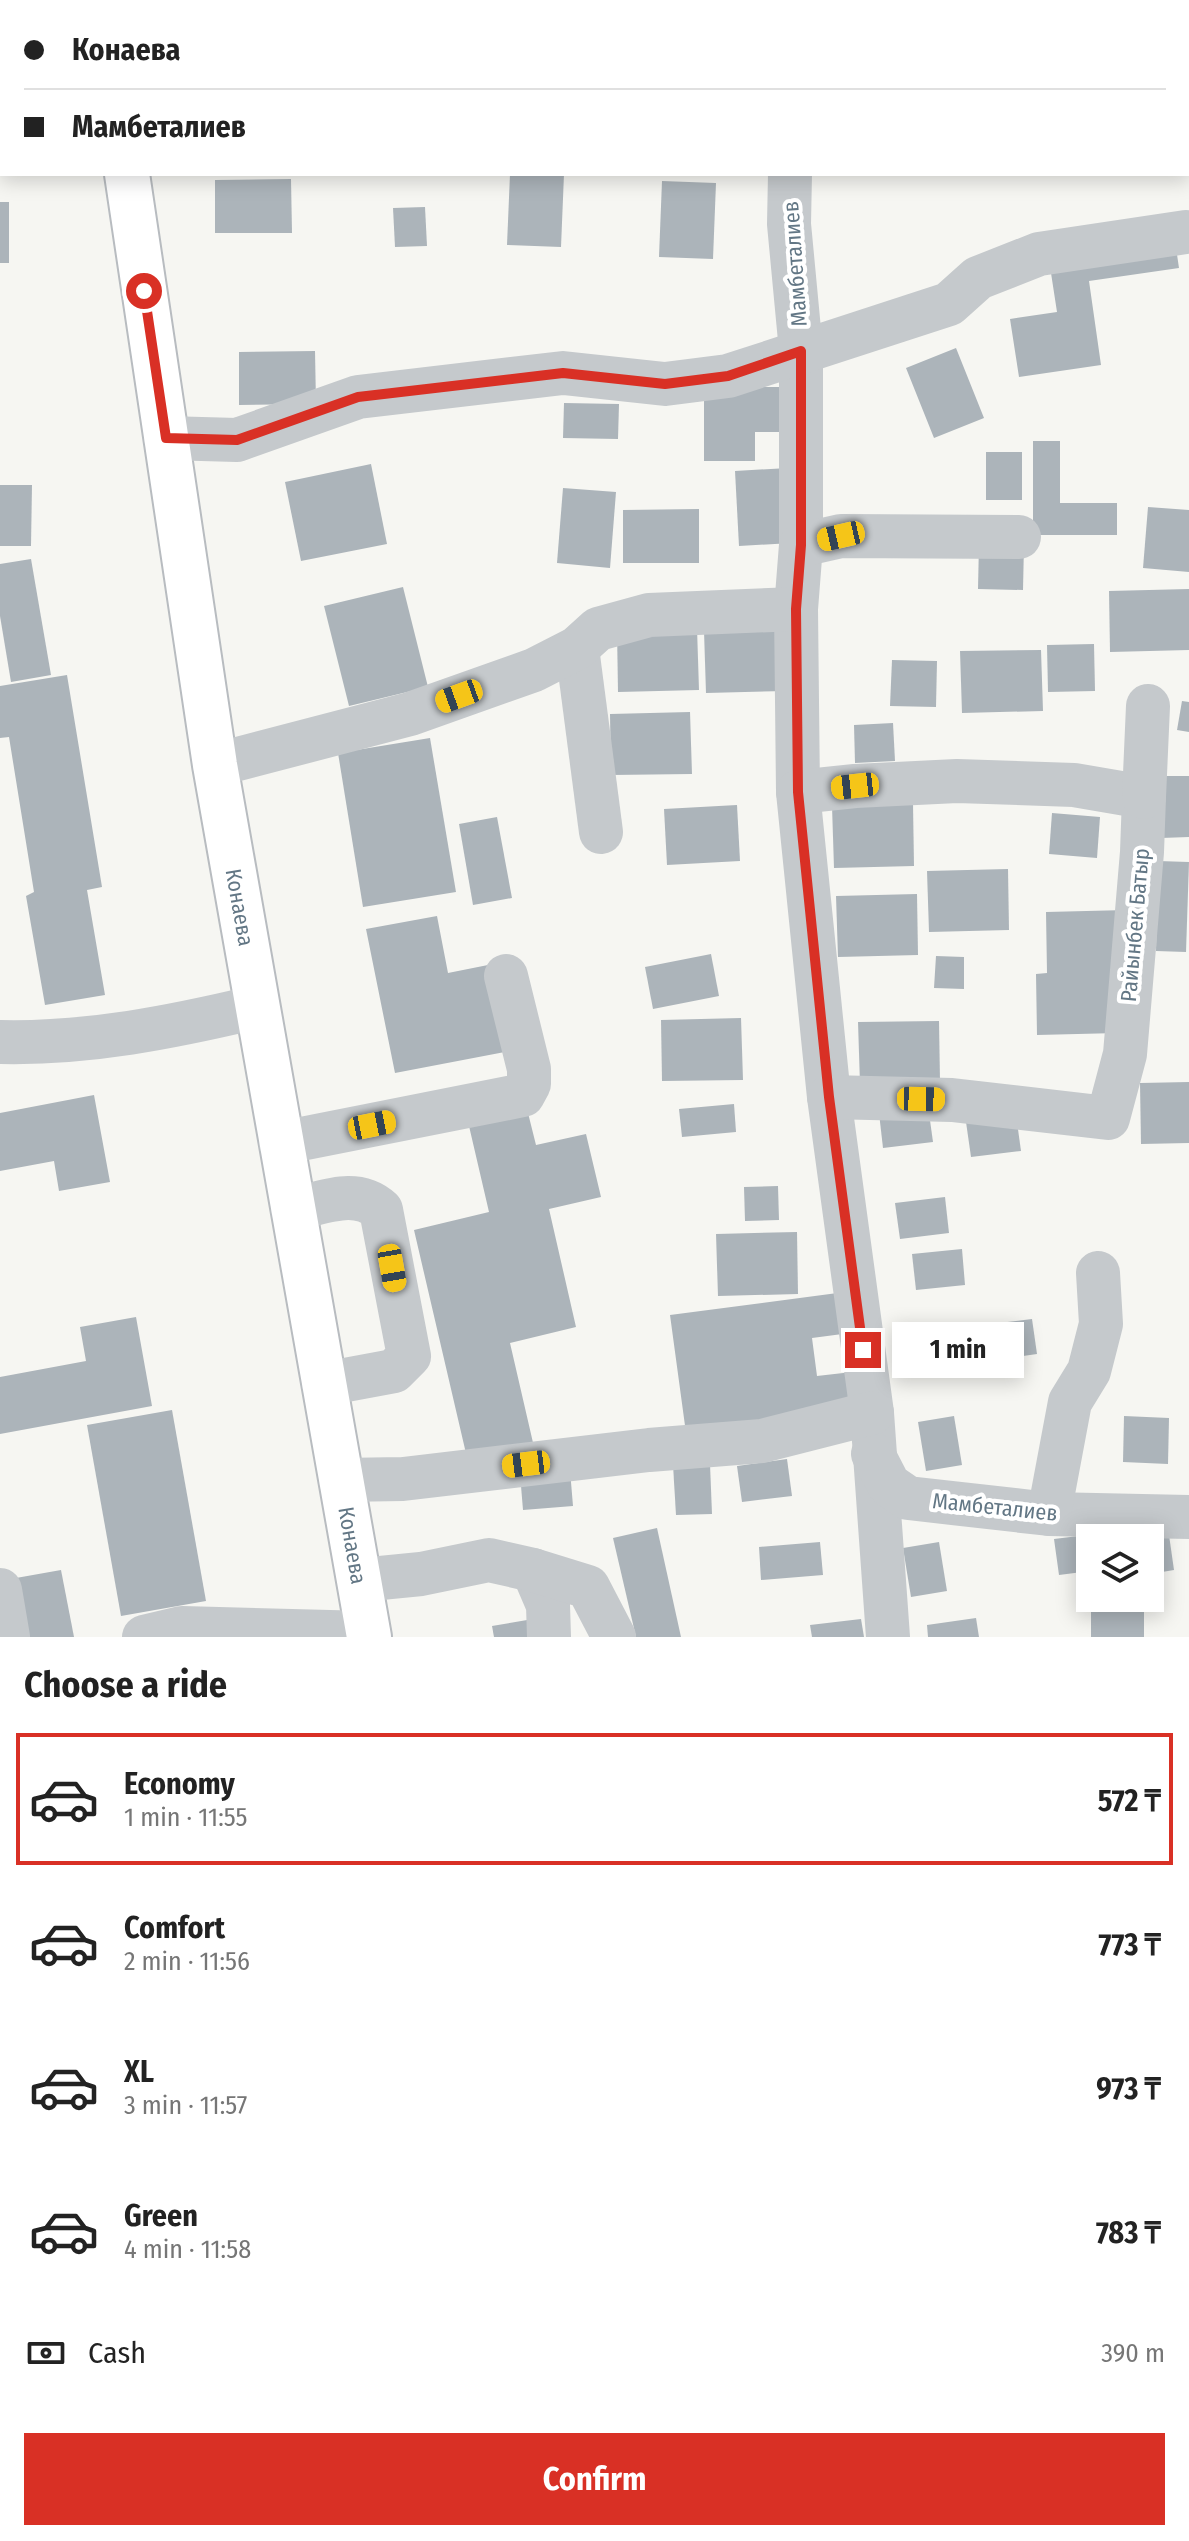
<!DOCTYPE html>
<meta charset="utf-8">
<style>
body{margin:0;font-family:"Fira Sans Condensed",sans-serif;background:#f2f2f2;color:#222;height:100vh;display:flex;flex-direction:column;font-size:30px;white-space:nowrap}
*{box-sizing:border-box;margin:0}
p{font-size:26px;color:#767676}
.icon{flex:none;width:44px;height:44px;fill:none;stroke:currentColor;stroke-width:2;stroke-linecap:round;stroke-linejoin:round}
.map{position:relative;height:1637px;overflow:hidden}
.drawer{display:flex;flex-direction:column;background:#fff;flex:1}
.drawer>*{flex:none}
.hud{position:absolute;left:0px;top:0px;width:1190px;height:176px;box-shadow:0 4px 20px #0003;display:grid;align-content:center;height:176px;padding:0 24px;background:#fff}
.fabs{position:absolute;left:1076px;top:1524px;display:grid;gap:16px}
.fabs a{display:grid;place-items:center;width:88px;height:88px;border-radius:0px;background:#fff;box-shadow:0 4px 20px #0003;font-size:40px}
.end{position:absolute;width:36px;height:36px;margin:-18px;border:10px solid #d93025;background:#fff;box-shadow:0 0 0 4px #fff}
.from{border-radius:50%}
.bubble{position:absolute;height:56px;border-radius:0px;background:#fff;box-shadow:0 4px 20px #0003;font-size:26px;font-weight:700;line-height:56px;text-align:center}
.car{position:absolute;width:24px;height:48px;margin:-24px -12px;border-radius:10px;box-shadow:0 0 6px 2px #0007;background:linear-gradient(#f5c518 24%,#345 0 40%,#f5c518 0 76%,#345 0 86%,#f5c518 0)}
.hud b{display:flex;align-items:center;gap:28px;height:76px;font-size:30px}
.hud b+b{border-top:2px solid #e0e0e0}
.hud i{width:20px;height:20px;background:#222}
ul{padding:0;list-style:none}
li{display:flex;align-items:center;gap:24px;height:132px;margin:0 16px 12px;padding:0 8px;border:4px solid transparent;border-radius:0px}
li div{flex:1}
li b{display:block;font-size:30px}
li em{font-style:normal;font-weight:700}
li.current{border-color:#d93025}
li>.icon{width:72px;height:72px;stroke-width:1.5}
h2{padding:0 24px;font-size:36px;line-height:96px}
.pay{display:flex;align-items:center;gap:20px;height:88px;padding:0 24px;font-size:30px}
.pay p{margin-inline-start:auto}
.primary-button{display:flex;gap:16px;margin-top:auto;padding:16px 24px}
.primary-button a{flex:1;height:92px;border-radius:0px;background:#d93025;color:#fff;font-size:32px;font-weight:700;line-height:92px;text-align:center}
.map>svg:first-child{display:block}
.building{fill:#acb4ba}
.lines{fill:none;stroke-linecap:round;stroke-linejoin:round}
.major-casing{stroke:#b8bcc0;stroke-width:48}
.minor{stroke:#c5c9cc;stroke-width:44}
.major{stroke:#fff;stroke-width:44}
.route{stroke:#d93025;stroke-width:10}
.labels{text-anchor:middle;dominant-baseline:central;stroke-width:8;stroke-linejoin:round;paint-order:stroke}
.street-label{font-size:22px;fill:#637785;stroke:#fff}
</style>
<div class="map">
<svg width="1189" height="1637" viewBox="0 0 1189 1637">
<rect width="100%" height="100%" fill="#f6f6f2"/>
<g class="building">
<path d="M510,174h54l-3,73 -54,-2z"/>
<path d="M291,179l1,54h-77v-53z"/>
<path d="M662,181l54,2 -3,76 -54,-2z"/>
<rect x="0" y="202" width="9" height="61"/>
<path d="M425,207l2,39 -32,1 -2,-39z"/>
<path d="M1175,241l4,27 -90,13 12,84 -82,12 -9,-58 47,-7 -8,-52z"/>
<path d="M956,348l28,70 -50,20 -28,-70z"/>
<path d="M315,351l1,53 -77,1v-53z"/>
<path d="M742,387h46v45h-33v29h-51v-67z"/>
<path d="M564,403l55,1 -1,35 -55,-1z"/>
<path d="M1033,441h27v62h57v32h-84z"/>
<rect x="986" y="452" width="36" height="48"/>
<path d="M371,464l16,80 -86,17 -16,-79z"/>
<path d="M788,468l4,75 -53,3 -4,-75z"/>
<path d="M0,485h32l-1,61h-31z"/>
<path d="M563,488l53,4 -6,76 -53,-5z"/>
<path d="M1148,507l41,3v62l-46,-4z"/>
<path d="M699,509v54h-76v-53z"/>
<path d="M979,543l45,1 -1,46 -45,-1z"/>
<path d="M31,559l20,116 -40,7 -11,-66v-52z"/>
<path d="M403,587l25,100 -79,19 -25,-100z"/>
<path d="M1189,589v61l-79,2 -1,-61z"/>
<path d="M697,628l2,62 -81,2 -1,-62z"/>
<path d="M785,629l1,62 -80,2 -2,-62z"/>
<path d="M1094,644l1,47 -47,1 -1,-47z"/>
<path d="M1041,650l2,61 -81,2 -2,-62z"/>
<path d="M892,660l45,1 -1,46 -46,-1z"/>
<path d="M67,675l35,212 -15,3 18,105 -60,10 -19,-109 8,-4 -25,-155 -9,1v-52z"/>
<path d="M1182,701l7,1v30l-12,-2z"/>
<path d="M690,712l2,62 -81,1 -1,-61z"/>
<path d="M893,723l2,38 -40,2 -1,-38z"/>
<path d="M430,738l26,154 -93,15 -25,-154z"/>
<path d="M1160,776h29v61l-28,1z"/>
<path d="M913,804l1,62 -80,2 -2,-62z"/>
<path d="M737,805l3,56 -73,4 -3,-56z"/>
<path d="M1052,813l48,4 -3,41 -48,-4z"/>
<path d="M497,817l15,81 -39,7 -14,-81z"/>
<path d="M1158,861l31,1 -3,90 -30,-1z"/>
<path d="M1008,869l1,61 -80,2 -2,-61z"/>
<path d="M917,894l1,61 -80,2 -2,-61z"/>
<path d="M1127,910l-9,123 -81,2 -1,-61 11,-1 -1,-61z"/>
<path d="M437,916l11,57 50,-10 17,87 -120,23 -29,-144z"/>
<path d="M711,954l8,42 -66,13 -8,-42z"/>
<path d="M936,956l28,1v32l-30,-1z"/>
<path d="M741,1018l2,62 -81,1 -1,-61z"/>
<path d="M939,1021l1,61 -80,2 -2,-62z"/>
<path d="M1189,1082v61l-48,1 -1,-61z"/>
<path d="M94,1095l16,87 -51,9 -5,-30 -54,10v-58z"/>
<path d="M734,1104l2,28 -54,5 -3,-28z"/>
<path d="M928,1106l5,36 -50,6 -4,-35z"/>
<path d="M528,1113l8,32 50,-11 15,63 -52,12 27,118 -66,16 24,104 -66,15 -54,-232 75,-18 -20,-86z"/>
<path d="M1016,1115l5,36 -50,6 -5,-35z"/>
<path d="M778,1186l1,34 -34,1 -1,-34z"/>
<path d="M945,1197l4,36 -49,6 -5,-36z"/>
<path d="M797,1232l1,62 -80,2 -2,-62z"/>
<path d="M962,1249l3,36 -49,5 -4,-36z"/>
<path d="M845,1292l5,41 -38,5 5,38 35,-4 5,39 -171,22 -16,-118z"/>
<path d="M136,1317l16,89 -152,28v-57l86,-16 -6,-34z"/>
<path d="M1032,1319l5,35 -50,7 -5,-36z"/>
<path d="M172,1410l34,191 -85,15 -34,-191z"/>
<path d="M954,1416l8,49 -36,6 -8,-49z"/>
<path d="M1124,1416l45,2 -1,46 -45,-2z"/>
<path d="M787,1459l5,37 -50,6 -5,-36z"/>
<path d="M710,1464l2,50 -36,1 -3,-50z"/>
<path d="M570,1470l3,36 -50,4 -3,-36z"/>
<path d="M657,1528l24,109h-45l-23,-99z"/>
<path d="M1103,1533l1,5h-14v33l-31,4 -5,-36z"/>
<path d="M1169,1535l5,35 -24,4v-37z"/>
<path d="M820,1542l3,33 -62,5 -2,-33z"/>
<path d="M939,1542l8,49 -36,6 -8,-49z"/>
<path d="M61,1570l13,67h-47l-11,-59z"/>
<rect x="1091" y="1602" width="53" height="35"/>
<path d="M976,1618l3,19h-51l-1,-12z"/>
<path d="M533,1619l3,18h-42l-2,-11z"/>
<path d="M861,1619l3,18h-52l-2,-12z"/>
</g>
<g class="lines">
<defs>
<g id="major">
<path d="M106,0v2"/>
<path id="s1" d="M127,174l88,591 154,872"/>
</g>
</defs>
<use href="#major" class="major-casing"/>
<g class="minor">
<path d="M809,2v-2"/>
<path d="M790,174l-1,50 12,127v194l-5,64 2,183 31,305 43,316 16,224"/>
<path d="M166,438l71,2 121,-43 205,-24 102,11 63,-8 221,-72 29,-26 61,-24 147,-22"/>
<path d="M801,545l40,-9 178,1"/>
<path d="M577,648l24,184"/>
<path d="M215,765l195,-51 124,-44 43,-22 21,-19 51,-14 147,-6"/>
<path d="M798,792l57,-6 102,-5 117,4 70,12 -2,55 -17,202 -17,64 -156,-18 -123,-3"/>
<path d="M1144,797l4,-91"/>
<path d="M0,1042c88,2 173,-15 257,-35"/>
<path d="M281,1143l242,-48 6,-11v-15l-23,-93"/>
<path d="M293,1209c30,-6 63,-22 88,1l28,146 -15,15 -70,13"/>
<path d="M873,1454l16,31 19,13 141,16 140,3"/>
<path d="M341,1480l62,-1 246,-29 113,-9 110,-28"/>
<path d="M1049,1514l21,-112 19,-31 12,-47 -3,-51"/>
<path d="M533,1570l15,35 1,32"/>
<path d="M360,1580l61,-6 68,-14 44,10 55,17 26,50"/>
<path d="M0,1590l8,47"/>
<path d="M144,1637l38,-9 186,5"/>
</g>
<use href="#major" class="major"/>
</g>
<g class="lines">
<path class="route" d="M144,291l22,147 71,2 121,-43 205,-24 102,11 63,-8 73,-25v194l-5,64 2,183 31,305 34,253"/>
</g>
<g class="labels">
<g class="street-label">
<text transform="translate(795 264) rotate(-94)">Мамбеталиев</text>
<text stroke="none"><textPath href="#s1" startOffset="742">Конаева</textPath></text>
<text transform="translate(1135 925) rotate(-85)">Райынбек Батыр</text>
<text transform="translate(995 1507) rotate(6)">Мамбеталиев</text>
<text stroke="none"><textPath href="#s1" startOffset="1390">Конаева</textPath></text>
</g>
</g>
</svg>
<div class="fabs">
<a><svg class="icon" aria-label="layers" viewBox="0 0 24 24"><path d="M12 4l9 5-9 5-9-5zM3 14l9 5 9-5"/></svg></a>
</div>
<i class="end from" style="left:144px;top:291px"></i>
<i class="end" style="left:863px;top:1350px"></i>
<div class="bubble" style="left:892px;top:1322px;width:132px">1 min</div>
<i class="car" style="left:841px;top:536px;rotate:257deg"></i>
<i class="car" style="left:459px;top:696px;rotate:250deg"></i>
<i class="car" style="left:855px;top:786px;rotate:264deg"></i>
<i class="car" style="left:921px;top:1099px;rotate:91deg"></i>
<i class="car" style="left:372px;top:1125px;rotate:79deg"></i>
<i class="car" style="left:392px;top:1268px;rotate:170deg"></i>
<i class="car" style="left:526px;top:1464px;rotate:263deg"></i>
<div class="hud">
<b><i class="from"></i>Конаева</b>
<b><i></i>Мамбеталиев</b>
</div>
</div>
<section class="drawer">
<h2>Choose a ride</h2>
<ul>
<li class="current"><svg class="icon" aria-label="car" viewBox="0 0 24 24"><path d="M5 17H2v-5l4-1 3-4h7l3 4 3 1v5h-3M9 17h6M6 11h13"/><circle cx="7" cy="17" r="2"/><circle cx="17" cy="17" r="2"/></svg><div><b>Economy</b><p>1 min · 11:55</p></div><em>572 ₸</em></li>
<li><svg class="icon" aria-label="car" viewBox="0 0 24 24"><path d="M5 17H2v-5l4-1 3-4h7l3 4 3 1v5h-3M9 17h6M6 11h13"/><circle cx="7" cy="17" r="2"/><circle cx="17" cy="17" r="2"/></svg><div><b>Comfort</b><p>2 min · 11:56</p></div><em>773 ₸</em></li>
<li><svg class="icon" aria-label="car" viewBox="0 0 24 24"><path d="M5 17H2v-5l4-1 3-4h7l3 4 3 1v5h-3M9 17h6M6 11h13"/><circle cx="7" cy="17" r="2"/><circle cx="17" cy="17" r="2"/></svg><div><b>XL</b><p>3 min · 11:57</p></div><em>973 ₸</em></li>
<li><svg class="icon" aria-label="car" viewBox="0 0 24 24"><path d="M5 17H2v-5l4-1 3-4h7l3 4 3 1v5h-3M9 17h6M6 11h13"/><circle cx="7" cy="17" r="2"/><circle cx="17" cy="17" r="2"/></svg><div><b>Green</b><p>4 min · 11:58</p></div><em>783 ₸</em></li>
</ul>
<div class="pay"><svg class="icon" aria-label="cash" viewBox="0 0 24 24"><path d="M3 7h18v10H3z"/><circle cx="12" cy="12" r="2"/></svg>Cash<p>390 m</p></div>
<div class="primary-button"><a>Confirm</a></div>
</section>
